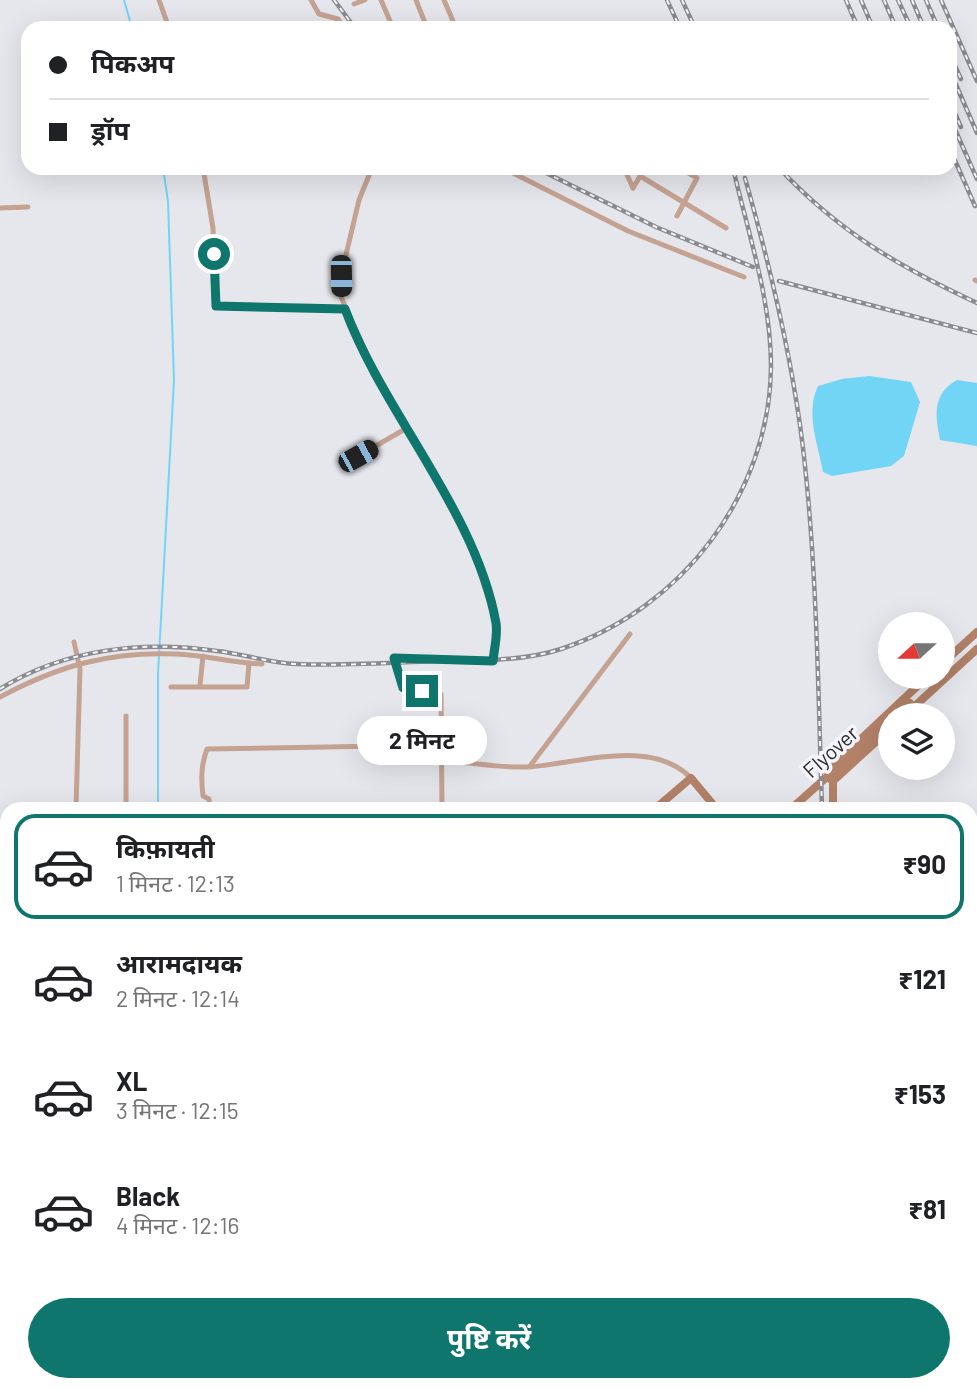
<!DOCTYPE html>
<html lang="hi">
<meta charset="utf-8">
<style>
body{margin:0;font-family:Barlow,"Noto Sans Devanagari",sans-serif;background:#f6f6f6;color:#202124;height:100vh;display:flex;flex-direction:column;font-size:26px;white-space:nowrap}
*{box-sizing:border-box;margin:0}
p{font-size:23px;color:#757577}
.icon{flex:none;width:38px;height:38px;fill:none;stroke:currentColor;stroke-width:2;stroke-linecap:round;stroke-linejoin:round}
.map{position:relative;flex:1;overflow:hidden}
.panel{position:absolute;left:0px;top:802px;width:978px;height:590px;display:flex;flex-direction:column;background:#fff;border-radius:21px 21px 0 0;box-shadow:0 7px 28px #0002}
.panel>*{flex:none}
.guide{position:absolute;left:21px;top:21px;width:936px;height:154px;border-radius:21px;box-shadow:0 7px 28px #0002;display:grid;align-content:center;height:154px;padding:0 28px;background:#fff}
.needle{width:46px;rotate:249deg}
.tools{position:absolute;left:878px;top:612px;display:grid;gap:14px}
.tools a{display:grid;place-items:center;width:77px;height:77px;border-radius:50%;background:#fff;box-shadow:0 7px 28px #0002;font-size:35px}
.end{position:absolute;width:32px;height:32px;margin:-16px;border:9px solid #0f766e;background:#fff;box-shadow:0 0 0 4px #fff}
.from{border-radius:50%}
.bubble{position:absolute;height:49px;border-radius:24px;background:#fff;box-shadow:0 7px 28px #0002;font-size:23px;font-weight:700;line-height:49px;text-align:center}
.car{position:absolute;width:21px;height:42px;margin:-21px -10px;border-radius:9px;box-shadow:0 0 5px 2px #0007;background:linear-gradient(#222 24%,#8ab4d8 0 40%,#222 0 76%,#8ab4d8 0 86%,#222 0)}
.guide b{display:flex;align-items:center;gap:24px;height:66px;font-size:26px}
.guide b+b{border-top:2px solid #e0e0e0}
.guide i{width:18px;height:18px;background:#202124}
ul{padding:12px 0 0;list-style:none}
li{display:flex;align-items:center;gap:21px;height:105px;margin:0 14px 10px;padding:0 14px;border:4px solid transparent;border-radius:21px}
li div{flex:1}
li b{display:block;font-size:26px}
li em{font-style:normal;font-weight:700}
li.selected{border-color:#0f766e}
li>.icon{width:63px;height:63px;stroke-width:1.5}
.cta{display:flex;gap:14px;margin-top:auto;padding:14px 28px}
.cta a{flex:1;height:80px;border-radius:42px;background:#0f766e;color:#fff;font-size:28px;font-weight:700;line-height:80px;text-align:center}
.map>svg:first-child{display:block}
.water{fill:#73d5f6}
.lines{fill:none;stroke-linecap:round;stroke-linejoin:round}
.stream{stroke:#73d5f6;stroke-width:2}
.street{stroke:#c5a392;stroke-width:5}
.secondary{stroke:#b28168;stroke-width:8}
.rail-casing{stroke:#8a8a8f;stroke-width:4.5}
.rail{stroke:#f4f4fa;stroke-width:2;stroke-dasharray:5;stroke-linecap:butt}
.route{stroke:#0f766e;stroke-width:9}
.labels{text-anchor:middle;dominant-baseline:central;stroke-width:7;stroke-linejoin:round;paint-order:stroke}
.street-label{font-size:21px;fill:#2d2d30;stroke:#f4f4fa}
</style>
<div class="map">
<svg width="977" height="1390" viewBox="0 0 977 1390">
<rect width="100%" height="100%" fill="#e6e7ed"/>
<g class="water">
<path d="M869,376l42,6 9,20 -16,54 -13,10 -59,10 -9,-4c-5,-29 -18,-58 -5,-86l24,-7z"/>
<path d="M957,380l20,3v63l-37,-6c-5,-25 -8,-46 17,-60z"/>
</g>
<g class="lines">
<g class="stream">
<path d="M124,0l8,28"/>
<path d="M158,808v-134l16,-294 -6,-179 -5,-33"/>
<path d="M179,1384l1,6"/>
</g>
<g class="street">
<path d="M159,0l10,28"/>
<path d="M311,0l8,14 19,5 6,9"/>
<path d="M381,0l12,28"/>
<path d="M416,0l11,28"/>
<path d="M444,0l12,28"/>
<path d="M354,4l11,-4"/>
<path d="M413,28l12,-5"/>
<path d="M203,168l10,60 3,78 129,2"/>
<path d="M372,168l-13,32 -18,76v21l37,81 44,75 51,98 24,74 -4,36 -99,-3 9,30 38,6 1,114"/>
<path d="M503,168l125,63 116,46"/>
<path d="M624,168l9,20"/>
<path d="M640,176l86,52"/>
<path d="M633,188l12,-20"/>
<path d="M0,208l28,-1"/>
<path d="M677,216l20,-38 -17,-10"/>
<path d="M975,280l2,1"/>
<path d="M358,456l49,-28"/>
<path d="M74,642l6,27 -4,139"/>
<path d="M200,685l3,-29"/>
<path d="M171,687h76l2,-24"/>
<path d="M0,697c58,-31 110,-46 176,-43 29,1 57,9 86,10"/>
<path d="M126,716v92"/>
<path d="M442,760c28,3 58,8 86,7 50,-3 123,-30 163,11"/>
<path d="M530,766l100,-132"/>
<path d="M210,808l-1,-9 -6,-3c-2,-17 -2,-31 4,-47l237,-4"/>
<path d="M971,1156l6,2"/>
<path d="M971,1317l6,-1"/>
<path d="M971,1367l6,-22"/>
<path d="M640,1384l2,6"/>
<path d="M677,1384l2,6"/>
<path d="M759,1384l1,6"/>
<path d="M866,1384v6"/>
<path d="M945,1390l1,-6"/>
<path d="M967,1390l1,-6"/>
</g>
<g class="secondary">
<path d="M943,663l34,-31"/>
<path d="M895,716l15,-13"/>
<path d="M904,716l73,-67"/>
<path d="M891,728l-58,53 -3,-2 -2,-9 99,-93"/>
<path d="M656,808l35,-30 25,30"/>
<path d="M792,808l99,-88"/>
<path d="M833,808v-27"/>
<path d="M971,1040l6,3"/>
<path d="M0,1294l7,2"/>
<path d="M116,1384v6"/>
<path d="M810,1384v6"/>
</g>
<defs>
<g id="rail">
<path d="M334,0l21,28"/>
<path d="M667,0l13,28"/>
<path d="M682,0l13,28"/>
<path d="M846,0l12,28"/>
<path d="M861,0l12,28"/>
<path d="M884,0l12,28"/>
<path d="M898,0l13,28"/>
<path d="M912,0l12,28"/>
<path d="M926,0l12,28"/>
<path d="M941,0l36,81"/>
<path d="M950,55l11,24"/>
<path d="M950,71l27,62"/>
<path d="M950,102l11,25"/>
<path d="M950,118l27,61"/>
<path d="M950,149l25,57"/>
<path d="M536,168l120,59 97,40"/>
<path d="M779,168c60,64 119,98 198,135"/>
<path d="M745,178c25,88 47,179 58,270 14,119 15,240 19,360"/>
<path d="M779,281l198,52"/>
<path d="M0,689c64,-40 143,-49 217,-38 27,3 52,12 80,13 46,2 92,-1 138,-3 42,-1 86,1 126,-12 121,-40 209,-155 210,-283 0,-67 -23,-133 -38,-198"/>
<path d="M971,1037l6,3"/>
<path d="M845,1384v6"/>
</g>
</defs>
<use href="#rail" class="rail-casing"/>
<use href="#rail" class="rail"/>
</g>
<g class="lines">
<path class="route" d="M214,254l2,52 129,3c39,105 131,202 151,314 2,12 -2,26 -3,38l-99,-3 9,30 19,3"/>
</g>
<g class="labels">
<g class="street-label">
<text transform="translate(830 751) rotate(-42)">Flyover</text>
</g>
</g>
</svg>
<div class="tools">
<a><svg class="needle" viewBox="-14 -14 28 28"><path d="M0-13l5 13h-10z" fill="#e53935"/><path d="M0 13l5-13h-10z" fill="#757577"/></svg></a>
<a><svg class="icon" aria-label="layers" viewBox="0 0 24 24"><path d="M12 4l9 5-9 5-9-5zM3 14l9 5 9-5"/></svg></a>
</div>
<i class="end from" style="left:214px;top:254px"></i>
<i class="end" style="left:422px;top:691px"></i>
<div class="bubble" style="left:357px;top:716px;width:130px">2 मिनट</div>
<i class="car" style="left:341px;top:276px;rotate:179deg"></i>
<i class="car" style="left:358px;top:456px;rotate:61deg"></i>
<div class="guide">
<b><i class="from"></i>पिकअप</b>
<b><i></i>ड्रॉप</b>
</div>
<section class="panel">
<ul>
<li class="selected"><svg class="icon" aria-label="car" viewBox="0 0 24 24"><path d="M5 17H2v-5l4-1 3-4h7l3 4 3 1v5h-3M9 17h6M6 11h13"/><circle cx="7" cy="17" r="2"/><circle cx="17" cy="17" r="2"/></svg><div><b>किफ़ायती</b><p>1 मिनट · 12:13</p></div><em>₹90</em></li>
<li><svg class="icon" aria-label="car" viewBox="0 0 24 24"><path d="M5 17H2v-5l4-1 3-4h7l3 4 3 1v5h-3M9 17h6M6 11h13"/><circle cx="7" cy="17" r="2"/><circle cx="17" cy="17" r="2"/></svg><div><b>आरामदायक</b><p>2 मिनट · 12:14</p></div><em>₹121</em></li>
<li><svg class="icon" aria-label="car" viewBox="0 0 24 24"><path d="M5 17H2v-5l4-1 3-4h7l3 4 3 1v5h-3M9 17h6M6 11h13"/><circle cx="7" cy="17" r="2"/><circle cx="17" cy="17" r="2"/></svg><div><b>XL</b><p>3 मिनट · 12:15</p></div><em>₹153</em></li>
<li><svg class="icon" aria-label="car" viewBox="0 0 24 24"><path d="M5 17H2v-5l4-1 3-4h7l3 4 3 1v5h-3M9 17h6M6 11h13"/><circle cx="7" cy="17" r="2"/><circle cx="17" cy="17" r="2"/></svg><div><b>Black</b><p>4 मिनट · 12:16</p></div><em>₹81</em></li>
</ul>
<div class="cta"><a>पुष्टि करें</a></div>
</section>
</div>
